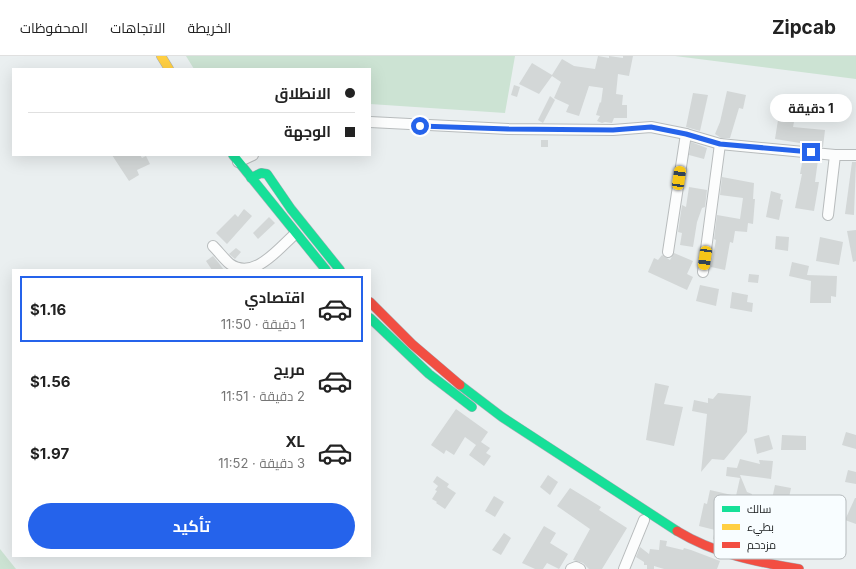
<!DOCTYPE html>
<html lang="ar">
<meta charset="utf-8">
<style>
body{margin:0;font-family:Inter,Cairo,sans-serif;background:#f2f2f2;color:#222;direction:rtl;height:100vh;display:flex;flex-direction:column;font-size:15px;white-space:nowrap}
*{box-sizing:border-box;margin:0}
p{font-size:13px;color:#767676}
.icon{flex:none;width:22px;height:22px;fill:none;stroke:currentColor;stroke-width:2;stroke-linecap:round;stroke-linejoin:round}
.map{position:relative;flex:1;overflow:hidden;direction:ltr}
.sheet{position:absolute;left:12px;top:213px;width:359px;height:288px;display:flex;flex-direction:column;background:#fff;border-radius:0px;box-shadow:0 4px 16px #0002;direction:rtl}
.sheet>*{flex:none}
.top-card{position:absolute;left:12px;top:12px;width:359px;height:88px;border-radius:0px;box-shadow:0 4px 16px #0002;direction:rtl;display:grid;align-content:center;height:88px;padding:0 16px;background:#fff}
.end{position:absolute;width:18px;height:18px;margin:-9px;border:5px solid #2563eb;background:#fff;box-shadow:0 0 0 2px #fff}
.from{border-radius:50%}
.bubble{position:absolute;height:28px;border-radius:14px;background:#fff;box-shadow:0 4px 16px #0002;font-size:13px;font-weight:700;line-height:28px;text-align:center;direction:rtl}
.car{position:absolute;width:12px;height:24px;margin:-12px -6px;border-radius:5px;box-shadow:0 0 3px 1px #0007;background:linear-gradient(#f5c518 24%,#345 0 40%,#f5c518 0 76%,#345 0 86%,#f5c518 0)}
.top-card b{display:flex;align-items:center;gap:14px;height:38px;font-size:15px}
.top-card b+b{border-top:1px solid #e0e0e0}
.top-card i{width:10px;height:10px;background:#222}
ul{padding:7px 0 0;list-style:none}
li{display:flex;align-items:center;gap:12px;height:66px;margin:0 8px 6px;padding:0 8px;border:2px solid transparent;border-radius:0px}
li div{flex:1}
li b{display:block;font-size:15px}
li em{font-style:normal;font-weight:700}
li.selected{border-color:#2563eb}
li>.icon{width:36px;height:36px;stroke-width:1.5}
.action{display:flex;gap:8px;margin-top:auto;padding:8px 16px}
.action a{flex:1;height:46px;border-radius:24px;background:#2563eb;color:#fff;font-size:16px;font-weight:700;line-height:46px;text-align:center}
header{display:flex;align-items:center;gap:24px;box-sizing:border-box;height:56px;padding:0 20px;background:#fff;border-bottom:1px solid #e0e0e0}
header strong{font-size:19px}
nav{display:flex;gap:22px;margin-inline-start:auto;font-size:14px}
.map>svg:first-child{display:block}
.green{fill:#cce3d3}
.building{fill:#d3d7d7}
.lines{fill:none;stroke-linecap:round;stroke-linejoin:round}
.street-casing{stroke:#b8bcbd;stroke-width:12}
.fast-casing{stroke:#a4aeb5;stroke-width:10}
.slow-casing{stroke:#a4aeb5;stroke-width:10}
.jam-casing{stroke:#a4aeb5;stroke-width:10}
.street{stroke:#fcfdfd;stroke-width:10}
.fast{stroke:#16e098;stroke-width:9}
.slow{stroke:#ffcf43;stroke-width:9}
.jam{stroke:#f24e42;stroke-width:9}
.route{stroke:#2563eb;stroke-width:5}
.key{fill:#f8fdff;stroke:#b5babc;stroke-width:1}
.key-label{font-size:11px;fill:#1a1d1e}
</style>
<header>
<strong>Zipcab</strong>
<nav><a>الخريطة</a><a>الاتجاهات</a><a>المحفوظات</a></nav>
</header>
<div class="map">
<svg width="856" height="513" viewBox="0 0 856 513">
<rect width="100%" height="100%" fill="#eaeff0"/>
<g class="green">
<path d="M186,0h329l-10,57 -135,-9v-35h-176z"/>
<path d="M675,0h181v23z"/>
<path d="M0,493l16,20h-16z"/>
</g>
<g class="building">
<path d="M598,0l11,2v-2l14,2v-2h10l-4,20 -11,-2 -2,20 7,1 -1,10h5v13h-13l-2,5 -7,-1 -3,1 -5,-2 3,-5 -4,-1 4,-13 1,1 2,-15 -14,-2 -10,30 -13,-4 3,-7 -15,-7 7,-16 -9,-6 -13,18 -20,-10 13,-21 20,12 10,-16 12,7 21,3z"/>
<path d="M514,29l6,2 -3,10 -6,-2z"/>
<path d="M727,35l19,4 -3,14 -4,-1 -9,30h-9l-6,-4 5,-12z"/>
<path d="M693,37l15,2 -8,36 -14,-4z"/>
<path d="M550,40l5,4 -12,23 -5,-3z"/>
<path d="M778,64l16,2 -1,5 32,3 -2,17 -23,-2v-2l-25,-4z"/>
<rect x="541" y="84" width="7" height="7"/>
<path d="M691,86l16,6 -3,11 -15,-4z"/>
<path d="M112,99h28l2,3 4,-2 4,8 -13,6 2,5 -10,6z"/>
<path d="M803,102l15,2 -3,22h4l-5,29 -19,-3 7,-34h-2z"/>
<path d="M852,106h4l-2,53 -9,-1z"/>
<path d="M722,121l32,6 -1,16h2l-2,25 -5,-1 -1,9 -12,-1 -2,12 -3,-1 -5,28 -14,-3 5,-27 -2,-1 3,-24 23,4 3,-21 -23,-3z"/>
<path d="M689,131l18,3 -2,17 -3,1 -5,14 -4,25 -13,-2 2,-12 -4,-1 4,-27 4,2z"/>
<path d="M771,135l10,3 -1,5 3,1 -4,20 -13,-3z"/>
<path d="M244,153l8,7 -25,28 -11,-11 19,-19 3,3z"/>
<path d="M269,161l6,6 -17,16 -5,-6z"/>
<path d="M856,174v31l-3,1 -6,-31z"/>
<path d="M776,180l13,1 -1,14 -13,-2z"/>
<path d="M820,181l23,5 -4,23 -23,-4z"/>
<path d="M236,192l5,4 -6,7 -6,-5z"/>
<path d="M674,197l19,8 -6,13 6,3 -6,13 -39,-18 6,-14 4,2 4,-5 8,5z"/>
<path d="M213,200l5,6 6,8h-12l-6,-9z"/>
<path d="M792,206l17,4 -2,9 30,1 -1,21 -5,-1v7h-21l1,-22 -22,-5z"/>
<path d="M749,218l10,1 -1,8 -10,-1z"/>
<path d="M700,229l19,4 -3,17 -20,-5z"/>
<path d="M732,236l16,3 -1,7 6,1 -1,9 -22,-4z"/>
<path d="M655,327l14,3 -5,18 19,3 -9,39 -28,-6z"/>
<path d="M718,337l33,3 -4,36 -23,28 -12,-1 -11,13 6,-58 -15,-3 2,-11 14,3v-5l5,1z"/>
<path d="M456,353l32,23 -7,10 9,6 -4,5 5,3 -7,10 -15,-11 7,-10 -11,-8 -11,18 -8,-5 -2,4 -13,-9z"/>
<path d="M846,376l10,3v14l-14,-4z"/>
<path d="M769,379l4,14 -16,5 -3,-15z"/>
<path d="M782,379l24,1v14h-25z"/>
<path d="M740,403l20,5 -1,-4 14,1 -2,18 -31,-4 7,17 5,2 -3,19 -16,-3 -6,32 -14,-3 2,-9 -16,-4 5,-23 3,1 3,-14 26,6 4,-18 -14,-2 1,-9 10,1z"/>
<path d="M848,414l8,2v12l-11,-2z"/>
<path d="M548,419l10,7 -8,13 -10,-8z"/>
<path d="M437,420l12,8 -2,3 9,6 -11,16 -9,-6 1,-1 -5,-3 5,-8 -2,-1 3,-4 -5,-4z"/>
<path d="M775,429l16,3 -4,19 -16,-3z"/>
<path d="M570,432l31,19 -2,3 28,18 -25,41h-13l-6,-6 -10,-3 17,-31 -33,-23z"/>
<path d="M494,440l10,6 -9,15 -10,-6z"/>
<path d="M855,442h1v26l-11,-4z"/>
<path d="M544,470l12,7 -6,10 18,11 -9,15 -12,-6 -4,6h-8l-13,-6z"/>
<path d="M504,477l7,5 -10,17 -9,-5z"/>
<path d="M660,484l7,1 -1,5 17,4 1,-2 7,2 29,11 -3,8h-53l-10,-3v3h-7v-4h-3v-3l-8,-5 4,-10 9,7 1,-5 9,1z"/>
</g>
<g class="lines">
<defs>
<g id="street">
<path d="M370,66l138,7 105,1 38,-3 35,7 34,10 115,11h21"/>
<path d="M238,106l15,-7"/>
<path d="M828,159l7,-60"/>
<path d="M213,190c6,6 11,13 17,18 24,17 49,-16 65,-30"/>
<path d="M668,196l18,-118"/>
<path d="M703,216l17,-128"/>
<path d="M571,513l5,-2 4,2"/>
<path d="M624,513l20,-49"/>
</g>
<g id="fast">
<path d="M233,99l93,115"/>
<path d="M251,122l10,-5 6,1 24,35 49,61"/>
<path d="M370,262l59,56 43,33"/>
<path d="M460,329l42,32 175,114"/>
</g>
<path id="slow" d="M161,0l8,13"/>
<g id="jam">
<path d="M370,246l42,42 48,41"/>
<path d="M677,475c38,23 79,31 122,38"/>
</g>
</defs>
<use href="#street" class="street-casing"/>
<use href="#fast" class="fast-casing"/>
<use href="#slow" class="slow-casing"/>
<use href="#jam" class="jam-casing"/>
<use href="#street" class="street"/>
<use href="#fast" class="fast"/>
<use href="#slow" class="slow"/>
<use href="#jam" class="jam"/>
</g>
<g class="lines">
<path class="route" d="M420,70l88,3 105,1 38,-3 35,7 34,10 91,8"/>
</g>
<rect x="714" y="439" width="132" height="64" rx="6" class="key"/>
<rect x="722" y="450" width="18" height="6" fill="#16e098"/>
<rect x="722" y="468" width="18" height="6" fill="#ffcf43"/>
<rect x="722" y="486" width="18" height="6" fill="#f24e42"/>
<g class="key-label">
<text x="747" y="457">سالك</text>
<text x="747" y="475">بطيء</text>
<text x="747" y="493">مزدحم</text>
</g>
</svg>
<i class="end from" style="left:420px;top:70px"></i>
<i class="end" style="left:811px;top:96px"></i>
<div class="bubble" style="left:770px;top:38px;width:82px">1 دقيقة</div>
<i class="car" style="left:679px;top:122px;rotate:8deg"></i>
<i class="car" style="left:705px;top:202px;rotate:188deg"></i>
<div class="top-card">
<b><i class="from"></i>الانطلاق</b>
<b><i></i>الوجهة</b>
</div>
<section class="sheet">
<ul>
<li class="selected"><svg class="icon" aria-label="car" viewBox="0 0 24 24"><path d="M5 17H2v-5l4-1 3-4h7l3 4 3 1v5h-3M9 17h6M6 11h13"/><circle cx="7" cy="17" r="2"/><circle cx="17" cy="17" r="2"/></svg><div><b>اقتصادي</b><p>1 دقيقة · 11:50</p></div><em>$1.16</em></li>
<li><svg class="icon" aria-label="car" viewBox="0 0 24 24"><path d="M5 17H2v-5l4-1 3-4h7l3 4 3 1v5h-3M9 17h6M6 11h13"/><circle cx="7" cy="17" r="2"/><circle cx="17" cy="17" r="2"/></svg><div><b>مريح</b><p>2 دقيقة · 11:51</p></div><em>$1.56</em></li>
<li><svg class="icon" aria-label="car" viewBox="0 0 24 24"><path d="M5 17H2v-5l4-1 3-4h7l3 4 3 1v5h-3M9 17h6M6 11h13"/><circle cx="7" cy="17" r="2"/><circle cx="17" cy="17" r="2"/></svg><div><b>XL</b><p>3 دقيقة · 11:52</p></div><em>$1.97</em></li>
</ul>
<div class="action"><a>تأكيد</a></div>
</section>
</div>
